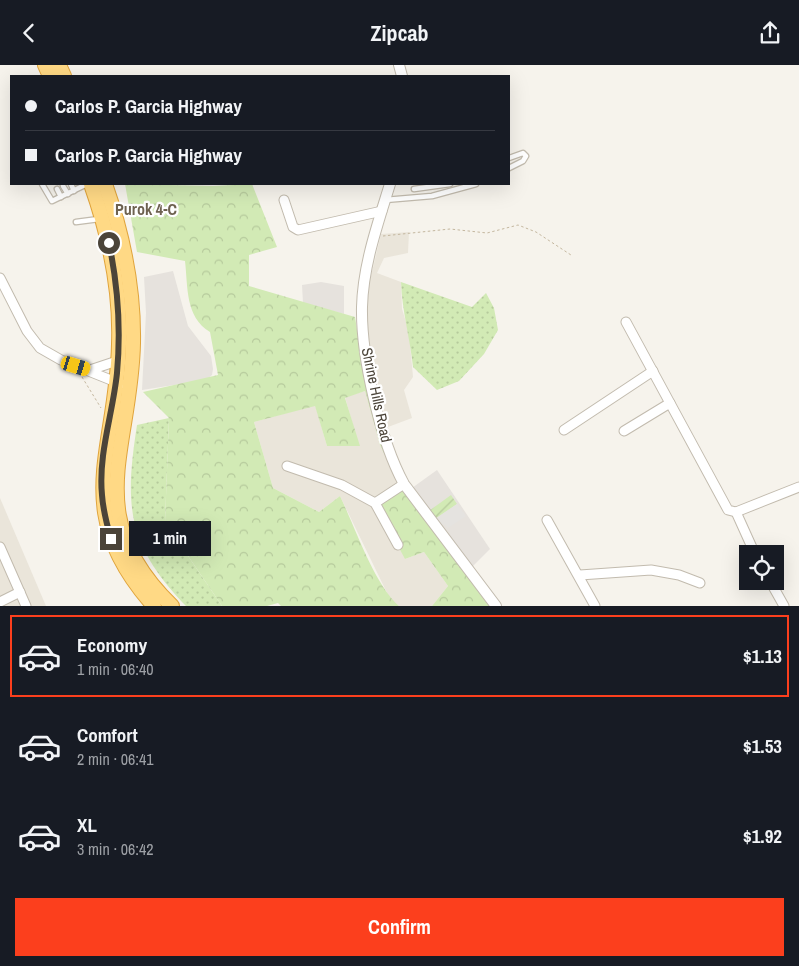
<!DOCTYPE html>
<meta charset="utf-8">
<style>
body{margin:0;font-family:"Archivo Narrow",sans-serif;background:#20242c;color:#f1f3f6;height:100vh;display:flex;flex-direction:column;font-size:19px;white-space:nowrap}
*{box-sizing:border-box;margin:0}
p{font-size:16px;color:#9ea1a6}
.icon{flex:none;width:28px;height:28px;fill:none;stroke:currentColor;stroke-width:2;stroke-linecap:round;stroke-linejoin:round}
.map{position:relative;height:541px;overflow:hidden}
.details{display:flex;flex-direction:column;background:#171b24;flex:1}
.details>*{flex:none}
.banner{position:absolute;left:10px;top:10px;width:500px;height:110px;border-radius:0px;box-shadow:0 5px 20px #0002;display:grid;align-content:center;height:110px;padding:0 15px;background:#171b24}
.controls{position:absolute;left:739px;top:480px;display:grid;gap:10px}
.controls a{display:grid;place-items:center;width:45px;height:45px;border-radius:0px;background:#171b24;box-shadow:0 5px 20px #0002;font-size:25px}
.end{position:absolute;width:22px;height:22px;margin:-11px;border:6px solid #4b4439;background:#fff;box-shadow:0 0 0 2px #fff}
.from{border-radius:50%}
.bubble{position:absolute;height:35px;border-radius:0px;background:#171b24;box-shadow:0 5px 20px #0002;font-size:16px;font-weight:800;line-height:35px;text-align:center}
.car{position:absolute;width:15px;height:30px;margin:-15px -8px;border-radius:6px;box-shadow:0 0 4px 1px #0007;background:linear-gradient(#f5c518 24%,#345 0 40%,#f5c518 0 76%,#345 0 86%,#f5c518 0)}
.banner b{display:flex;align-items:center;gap:18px;height:48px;font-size:19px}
.banner b+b{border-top:1px solid #363941}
.banner i{width:12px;height:12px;background:#f1f3f6}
ul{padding:9px 0 0;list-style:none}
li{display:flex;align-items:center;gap:15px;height:82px;margin:0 10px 8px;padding:0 5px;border:2px solid transparent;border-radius:0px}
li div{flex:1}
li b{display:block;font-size:19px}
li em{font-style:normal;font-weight:800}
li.selected{border-color:#fc3f1d}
li>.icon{width:45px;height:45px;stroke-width:1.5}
.cta{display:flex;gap:10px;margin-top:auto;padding:10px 15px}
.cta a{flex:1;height:58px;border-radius:0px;background:#fc3f1d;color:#fff;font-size:20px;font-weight:800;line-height:58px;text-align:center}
header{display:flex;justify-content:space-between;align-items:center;height:65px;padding:0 15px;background:#171b24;font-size:22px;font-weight:800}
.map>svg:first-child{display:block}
.residential{fill:#eae5da}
.industrial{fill:#e6e2dd}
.grass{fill:url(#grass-dots)}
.forest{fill:url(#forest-crowns)}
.garden{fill:url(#garden-furrows)}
.parking{fill:#e5e3e0}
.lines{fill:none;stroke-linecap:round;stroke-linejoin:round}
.service-casing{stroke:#c2bbae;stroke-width:7}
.minor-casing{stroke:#c2bbae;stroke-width:11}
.tertiary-casing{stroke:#c2bbae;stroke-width:12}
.trunk-casing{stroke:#e0a43c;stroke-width:16}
.path{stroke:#c4b79f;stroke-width:1;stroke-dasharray:2.5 2.5;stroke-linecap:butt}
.service{stroke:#fff;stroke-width:4.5}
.minor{stroke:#fff;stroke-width:9}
.tertiary{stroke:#fff;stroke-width:10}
.trunk{stroke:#ffd985;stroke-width:14}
.route{stroke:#4b4439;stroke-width:6}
.labels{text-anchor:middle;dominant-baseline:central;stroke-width:4.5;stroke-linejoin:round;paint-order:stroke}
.street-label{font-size:15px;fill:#4b4439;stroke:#fff}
.neighbourhood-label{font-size:16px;font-weight:bold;fill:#6e6250;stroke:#fff}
</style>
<header><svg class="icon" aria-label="back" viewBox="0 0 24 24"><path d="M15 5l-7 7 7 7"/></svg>Zipcab<svg class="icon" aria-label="share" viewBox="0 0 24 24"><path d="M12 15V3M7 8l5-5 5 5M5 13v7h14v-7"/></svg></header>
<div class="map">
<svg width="799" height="541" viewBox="0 0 799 541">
<defs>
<pattern id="grass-dots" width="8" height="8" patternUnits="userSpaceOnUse" patternTransform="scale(1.25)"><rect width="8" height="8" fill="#d2eab5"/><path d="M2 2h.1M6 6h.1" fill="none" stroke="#b6ca9c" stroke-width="1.8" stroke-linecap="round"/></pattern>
<pattern id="forest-crowns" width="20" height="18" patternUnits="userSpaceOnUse" patternTransform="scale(1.25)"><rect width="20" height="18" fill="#d2eab5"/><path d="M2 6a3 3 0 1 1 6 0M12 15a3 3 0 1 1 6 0" fill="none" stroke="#b6ca9c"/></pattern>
<pattern id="garden-furrows" width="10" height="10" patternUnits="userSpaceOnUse" patternTransform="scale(1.25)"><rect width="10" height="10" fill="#d2eab5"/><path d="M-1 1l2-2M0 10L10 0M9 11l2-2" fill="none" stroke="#b6ca9c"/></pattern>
</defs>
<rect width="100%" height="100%" fill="#f6f3ec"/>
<g class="residential">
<path d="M409,167l-1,21 -24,5 -7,15 24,9 1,27 7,23 4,45 -9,13 8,28 -24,9 -19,-82 -3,-27 1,-25 14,-59z"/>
<path d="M365,326l15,54 20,42 5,72 19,-7 24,34 -16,20h-33l-10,-9 -49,-101 -21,16 -46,-24 -19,-66 61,-17 12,41h32l-14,-49z"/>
<path d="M0,433l46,108h-46z"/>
</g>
<g class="industrial">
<path d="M173,206l15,55 23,30 2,13 -1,6 -6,5 -64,10 4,-77 -2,-36z"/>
<path d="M321,217l23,4v28l-41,-11 -1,-18z"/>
<path d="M437,405l53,79 -18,18 -60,-79z"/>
</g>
<g class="grass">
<path d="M401,217l71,25 14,-14 8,15 4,22 -14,24 -25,27 -22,9 -24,-23c-3,-29 -11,-56 -12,-85z"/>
<path d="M169,353l-4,104 57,84h-36l-4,-4c-56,-60 -57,-99 -45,-177z"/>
</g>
<path class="forest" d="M125,119l88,2 39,-2 25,63 -28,8v31l106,31 13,81 13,46 10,25 13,22 85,115h-57l16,-20 -24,-34 -19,7 -30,-56 25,-16 -20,-42 -15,-54 -20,7 15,48h-33l-12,-40 -61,16 19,66 46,24 21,-16c15,31 34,88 59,110h-118l-3,-3 -11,3h-45l-57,-84 4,-104 -26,-26 75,-17 -8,-43c-25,-15 -22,-45 -25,-71l-48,-9z"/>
<path class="garden" d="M451,430l6,9 -22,15 -6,-8z"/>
<path class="parking" d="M457,439l9,12 -18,12 -4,-4 -3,2 -6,-7z"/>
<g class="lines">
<defs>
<g id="service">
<path d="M509,93l14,-5 3,3 -3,5 -14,7"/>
<path d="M42,119l10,17 35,-17"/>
<path d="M71,119l3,7"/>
<path d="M63,121l5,8"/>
<path d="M57,124l4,8"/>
<path d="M414,124l36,-5"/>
<path d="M385,135l47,-4 44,-12"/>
<path d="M76,157l23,-3"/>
</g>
<g id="minor">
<path d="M284,135l9,27 5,3 84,-19"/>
<path d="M0,213l27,53 13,17 21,12 60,24"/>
<path d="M626,257l102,188 8,2 63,-25"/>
<path d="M90,305l30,-10"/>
<path d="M564,365l89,-59"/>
<path d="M624,366l46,-28"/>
<path d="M287,401l55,19 33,18 23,42"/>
<path d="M375,438l29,-19"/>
<path d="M736,447l19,42"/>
<path d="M547,455l48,86"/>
<path d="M0,482l26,59"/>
<path d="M580,510l71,-5 28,5 21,8"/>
<path d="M770,516l14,25"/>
<path d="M0,537l20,-10"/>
</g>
<g id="tertiary">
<path d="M399,0l3,11"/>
<path d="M390,119c-12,39 -27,81 -28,123 -1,49 18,133 42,177l92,122"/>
</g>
<g id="trunk">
<path d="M45,0l5,11"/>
<path d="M59,0l5,11"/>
<path d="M91,119c18,51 30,105 28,160 -2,108 -51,166 35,262"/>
<path d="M105,119c18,51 29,105 28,159 -2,107 -54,173 39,263"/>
</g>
</defs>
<use href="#service" class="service-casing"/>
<use href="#minor" class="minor-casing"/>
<use href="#tertiary" class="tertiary-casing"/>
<use href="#trunk" class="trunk-casing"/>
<g class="path">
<path d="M383,171l67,-7 37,4 31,-8 18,7 35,23"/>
<path d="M82,312l19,31"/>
</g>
<use href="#service" class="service"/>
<use href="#minor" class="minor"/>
<use href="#tertiary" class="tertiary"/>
<use href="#trunk" class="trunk"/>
</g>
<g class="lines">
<path class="route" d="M109,178c9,43 12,86 8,130 -4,40 -19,81 -15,122 1,15 5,30 9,44"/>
</g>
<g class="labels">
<g class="street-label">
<text transform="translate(377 330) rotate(78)">Shrine Hills Road</text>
</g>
<g class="neighbourhood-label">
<text x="146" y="144">Purok 4-C</text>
</g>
</g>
</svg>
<div class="controls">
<a><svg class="icon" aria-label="locate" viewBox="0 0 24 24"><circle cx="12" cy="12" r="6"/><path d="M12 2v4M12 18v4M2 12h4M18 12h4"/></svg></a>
</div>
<i class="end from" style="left:109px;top:178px"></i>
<i class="end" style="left:111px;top:474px"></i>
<div class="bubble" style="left:129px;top:456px;width:82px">1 min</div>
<i class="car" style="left:76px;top:301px;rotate:107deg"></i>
<div class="banner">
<b><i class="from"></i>Carlos P. Garcia Highway</b>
<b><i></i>Carlos P. Garcia Highway</b>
</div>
</div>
<section class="details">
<ul>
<li class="selected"><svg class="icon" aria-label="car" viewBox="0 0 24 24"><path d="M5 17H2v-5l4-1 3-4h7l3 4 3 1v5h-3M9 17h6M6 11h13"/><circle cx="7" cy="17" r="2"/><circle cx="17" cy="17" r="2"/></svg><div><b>Economy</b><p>1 min · 06:40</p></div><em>$1.13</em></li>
<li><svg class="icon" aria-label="car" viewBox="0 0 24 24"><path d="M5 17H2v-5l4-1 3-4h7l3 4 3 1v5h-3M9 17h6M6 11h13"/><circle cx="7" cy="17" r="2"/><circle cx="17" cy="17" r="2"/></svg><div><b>Comfort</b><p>2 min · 06:41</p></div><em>$1.53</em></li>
<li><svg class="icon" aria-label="car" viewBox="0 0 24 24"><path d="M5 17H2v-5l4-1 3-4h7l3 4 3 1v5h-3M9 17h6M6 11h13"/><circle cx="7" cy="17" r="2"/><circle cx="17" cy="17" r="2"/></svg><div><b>XL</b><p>3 min · 06:42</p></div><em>$1.92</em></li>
</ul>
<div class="cta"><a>Confirm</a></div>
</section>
